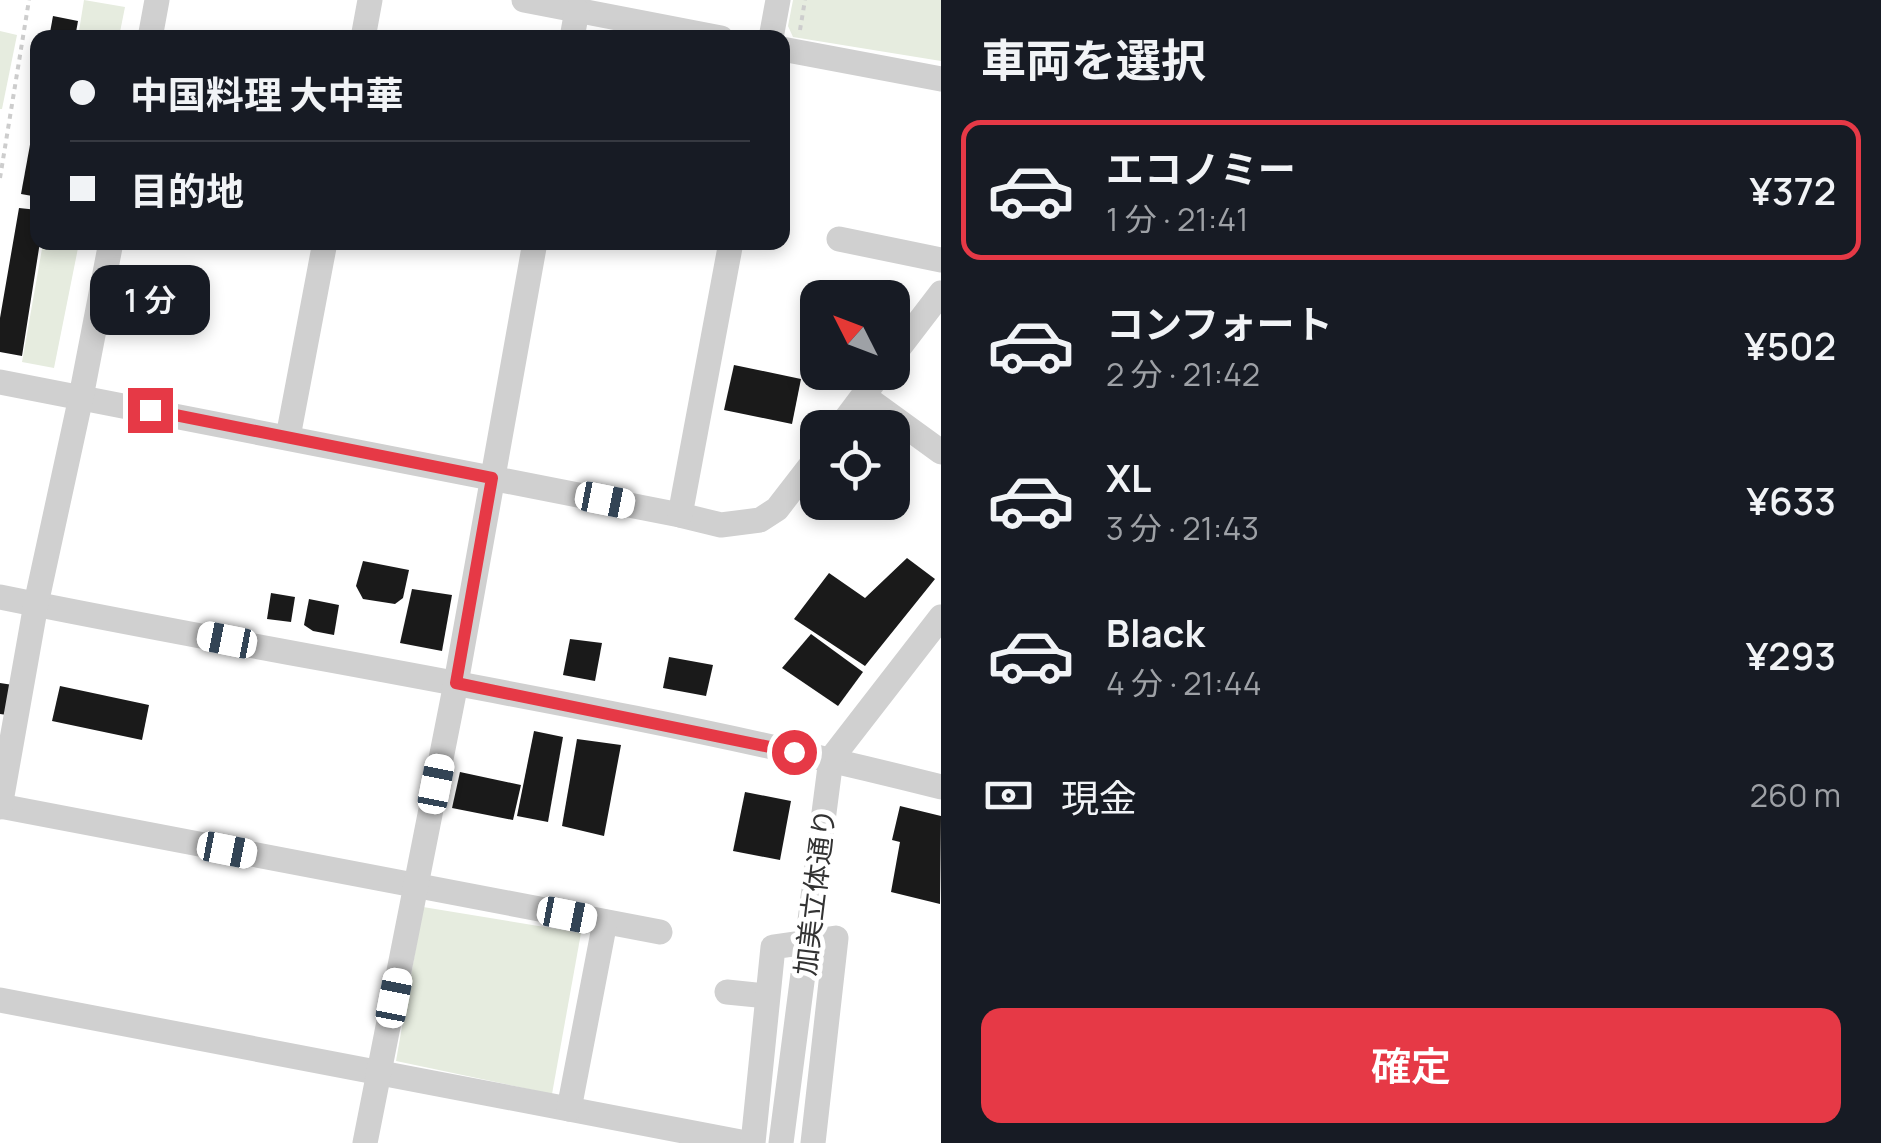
<!DOCTYPE html>
<html lang="ja">
<meta charset="utf-8">
<style>
body{margin:0;font-family:Manrope,"Noto Sans JP",sans-serif;background:#20242c;color:#f1f3f6;height:100vh;display:flex;flex-direction:column;font-size:38px;white-space:nowrap}
*{box-sizing:border-box;margin:0}
p{font-size:32px;color:#9ea1a6}
.icon{flex:none;width:55px;height:55px;fill:none;stroke:currentColor;stroke-width:2;stroke-linecap:round;stroke-linejoin:round}
.map{position:relative;flex:1;overflow:hidden}
.details{display:flex;flex-direction:column;background:#171b24;width:940px}
.details>*{flex:none}
.banner{position:absolute;left:30px;top:30px;width:760px;height:220px;border-radius:20px;box-shadow:0 5px 15px #0003;display:grid;align-content:center;height:220px;padding:0 40px;background:#171b24}
.needle{width:65px;rotate:312deg}
.fabs{position:absolute;left:800px;top:280px;display:grid;gap:20px}
.fabs a{display:grid;place-items:center;width:110px;height:110px;border-radius:20px;background:#171b24;box-shadow:0 5px 15px #0003;font-size:50px}
.end{position:absolute;width:45px;height:45px;margin:-22px;border:12px solid #e63946;background:#fff;box-shadow:0 0 0 5px #fff}
.from{border-radius:50%}
.bubble{position:absolute;height:70px;border-radius:20px;background:#171b24;box-shadow:0 5px 15px #0003;font-size:32px;font-weight:600;line-height:70px;text-align:center}
.car{position:absolute;width:30px;height:60px;margin:-30px -15px;border-radius:12px;box-shadow:0 0 8px 2px #0007;background:linear-gradient(#fff 24%,#345 0 40%,#fff 0 76%,#345 0 86%,#fff 0)}
.banner b{display:flex;align-items:center;gap:35px;height:95px;font-size:38px}
.banner b+b{border-top:2px solid #363941}
.banner i{width:25px;height:25px;background:#f1f3f6}
ul{padding:0;list-style:none}
li{display:flex;align-items:center;gap:30px;height:140px;margin:0 20px 15px;padding:0 20px;border:5px solid transparent;border-radius:20px}
li div{flex:1}
li b{display:block;font-size:38px}
li em{font-style:normal;font-weight:600}
li.on{border-color:#e63946}
li>.icon{width:90px;height:90px;stroke-width:1.5}
h2{padding:0 40px;font-size:45px;line-height:120px}
.pay{display:flex;align-items:center;gap:25px;height:110px;padding:0 40px;font-size:38px}
.pay p{margin-inline-start:auto}
.cta{display:flex;gap:20px;margin-top:auto;padding:20px 40px}
.cta a{flex:1;height:115px;border-radius:20px;background:#e63946;color:#fff;font-size:40px;font-weight:600;line-height:115px;text-align:center}
main{display:flex;flex:1;min-height:0}
.map>svg:first-child{display:block}
.green{fill:#e6ecdf}
.building{fill:#1a1a1a}
.lines{fill:none;stroke-linecap:round;stroke-linejoin:round}
.path{stroke:#cdcdcd;stroke-width:4;stroke-dasharray:5 5;stroke-linecap:butt}
.minor{stroke:#d0d0d0;stroke-width:25}
.route{stroke:#e63946;stroke-width:12}
.labels{text-anchor:middle;dominant-baseline:central;stroke-width:10;stroke-linejoin:round;paint-order:stroke}
.street-label{font-size:28px;fill:#333;stroke:#fff}
</style>
<main>
<div class="map">
<svg width="941" height="1143" viewBox="0 0 941 1143">
<rect width="100%" height="100%" fill="#fff"/>
<g class="green">
<path d="M84,0l41,7 -6,30h-41z"/>
<path d="M793,0h148v61l-148,-24 -5,-11z"/>
<path d="M0,31l17,4 -15,74h-2z"/>
<path d="M43,243h36l-25,125 -32,-6z"/>
<path d="M423,907l158,26 -29,161 -156,-33z"/>
</g>
<g class="building">
<path d="M53,16l25,5 -3,17h-26z"/>
<path d="M36,112h2v85l-17,-3z"/>
<path d="M19,208l19,2v32h2l-18,114 -22,-4v-34z"/>
<path d="M734,365l67,14 -9,45 -68,-14z"/>
<path d="M907,558l28,21 -70,87 -71,-47 35,-46 36,25z"/>
<path d="M363,561l46,9 -6,28 -8,6 -32,-5 -7,-13z"/>
<path d="M412,589l40,6 -10,56 -42,-8z"/>
<path d="M271,593l24,4 -4,25 -24,-3z"/>
<path d="M309,599l30,6 -5,30 -21,-4 -9,-6z"/>
<path d="M811,634l52,38 -25,34 -56,-38z"/>
<path d="M570,639l32,4 -7,38 -32,-6z"/>
<path d="M669,657l44,8 -7,31 -43,-8z"/>
<path d="M0,683l13,2 -6,30 -7,-1z"/>
<path d="M60,686l89,19 -7,35 -90,-19z"/>
<path d="M534,731l29,6 -15,85 -31,-6z"/>
<path d="M577,739l44,6 -17,91 -42,-10z"/>
<path d="M460,772l61,13 -8,35 -61,-12z"/>
<path d="M745,792l46,9 -11,59 -47,-9z"/>
<path d="M900,806l41,10 -1,88 -49,-12 9,-50 -8,-2z"/>
</g>
<g class="lines">
<g class="path">
<path d="M800,30l5,-30"/>
<path d="M0,178l29,-178"/>
</g>
<g class="minor">
<path d="M524,0l197,38"/>
<path d="M150,38l7,-38"/>
<path d="M363,38l7,-38"/>
<path d="M572,38l5,-28"/>
<path d="M771,38l7,-38"/>
<path d="M782,49l159,30"/>
<path d="M839,239l102,21"/>
<path d="M892,357l49,-64"/>
<path d="M0,382l680,133 41,10 39,-5 17,-11 41,-53"/>
<path d="M864,396l77,56"/>
<path d="M839,428l42,-56"/>
<path d="M288,437l37,-195"/>
<path d="M680,515l51,-273"/>
<path d="M0,597c313,64 631,111 941,190"/>
<path d="M0,806l660,126"/>
<path d="M0,807l36,-203 45,-207 30,-155"/>
<path d="M727,992l40,4"/>
<path d="M0,1000l746,143"/>
<path d="M569,1109l36,-187"/>
<path d="M365,1143l91,-460 79,-441"/>
<path d="M753,1143l20,-196 63,-9 -23,205"/>
<path d="M781,1143l50,-384 110,-142"/>
</g>
</g>
<g class="lines">
<path class="route" d="M150,410l342,68 -36,205 338,69"/>
</g>
<g class="labels">
<g class="street-label">
<text transform="translate(814 892) rotate(-83)">加美立体通り</text>
</g>
</g>
</svg>
<div class="fabs">
<a><svg class="needle" viewBox="-14 -14 28 28"><path d="M0-13l5 13h-10z" fill="#e53935"/><path d="M0 13l5-13h-10z" fill="#9ea1a6"/></svg></a>
<a><svg class="icon" aria-label="locate" viewBox="0 0 24 24"><circle cx="12" cy="12" r="6"/><path d="M12 2v4M12 18v4M2 12h4M18 12h4"/></svg></a>
</div>
<i class="end from" style="left:794px;top:752px"></i>
<i class="end" style="left:150px;top:410px"></i>
<div class="bubble" style="left:90px;top:265px;width:120px">1 分</div>
<i class="car" style="left:605px;top:500px;rotate:101deg"></i>
<i class="car" style="left:227px;top:640px;rotate:281deg"></i>
<i class="car" style="left:436px;top:784px;rotate:11deg"></i>
<i class="car" style="left:227px;top:850px;rotate:101deg"></i>
<i class="car" style="left:567px;top:915px;rotate:101deg"></i>
<i class="car" style="left:394px;top:998px;rotate:11deg"></i>
<div class="banner">
<b><i class="from"></i>中国料理 大中華</b>
<b><i></i>目的地</b>
</div>
</div>
<section class="details">
<h2>車両を選択</h2>
<ul>
<li class="on"><svg class="icon" aria-label="car" viewBox="0 0 24 24"><path d="M5 17H2v-5l4-1 3-4h7l3 4 3 1v5h-3M9 17h6M6 11h13"/><circle cx="7" cy="17" r="2"/><circle cx="17" cy="17" r="2"/></svg><div><b>エコノミー</b><p>1 分 · 21:41</p></div><em>¥372</em></li>
<li><svg class="icon" aria-label="car" viewBox="0 0 24 24"><path d="M5 17H2v-5l4-1 3-4h7l3 4 3 1v5h-3M9 17h6M6 11h13"/><circle cx="7" cy="17" r="2"/><circle cx="17" cy="17" r="2"/></svg><div><b>コンフォート</b><p>2 分 · 21:42</p></div><em>¥502</em></li>
<li><svg class="icon" aria-label="car" viewBox="0 0 24 24"><path d="M5 17H2v-5l4-1 3-4h7l3 4 3 1v5h-3M9 17h6M6 11h13"/><circle cx="7" cy="17" r="2"/><circle cx="17" cy="17" r="2"/></svg><div><b>XL</b><p>3 分 · 21:43</p></div><em>¥633</em></li>
<li><svg class="icon" aria-label="car" viewBox="0 0 24 24"><path d="M5 17H2v-5l4-1 3-4h7l3 4 3 1v5h-3M9 17h6M6 11h13"/><circle cx="7" cy="17" r="2"/><circle cx="17" cy="17" r="2"/></svg><div><b>Black</b><p>4 分 · 21:44</p></div><em>¥293</em></li>
</ul>
<div class="pay"><svg class="icon" aria-label="cash" viewBox="0 0 24 24"><path d="M3 7h18v10H3z"/><circle cx="12" cy="12" r="2"/></svg>現金<p>260 m</p></div>
<div class="cta"><a>確定</a></div>
</section>
</main>
